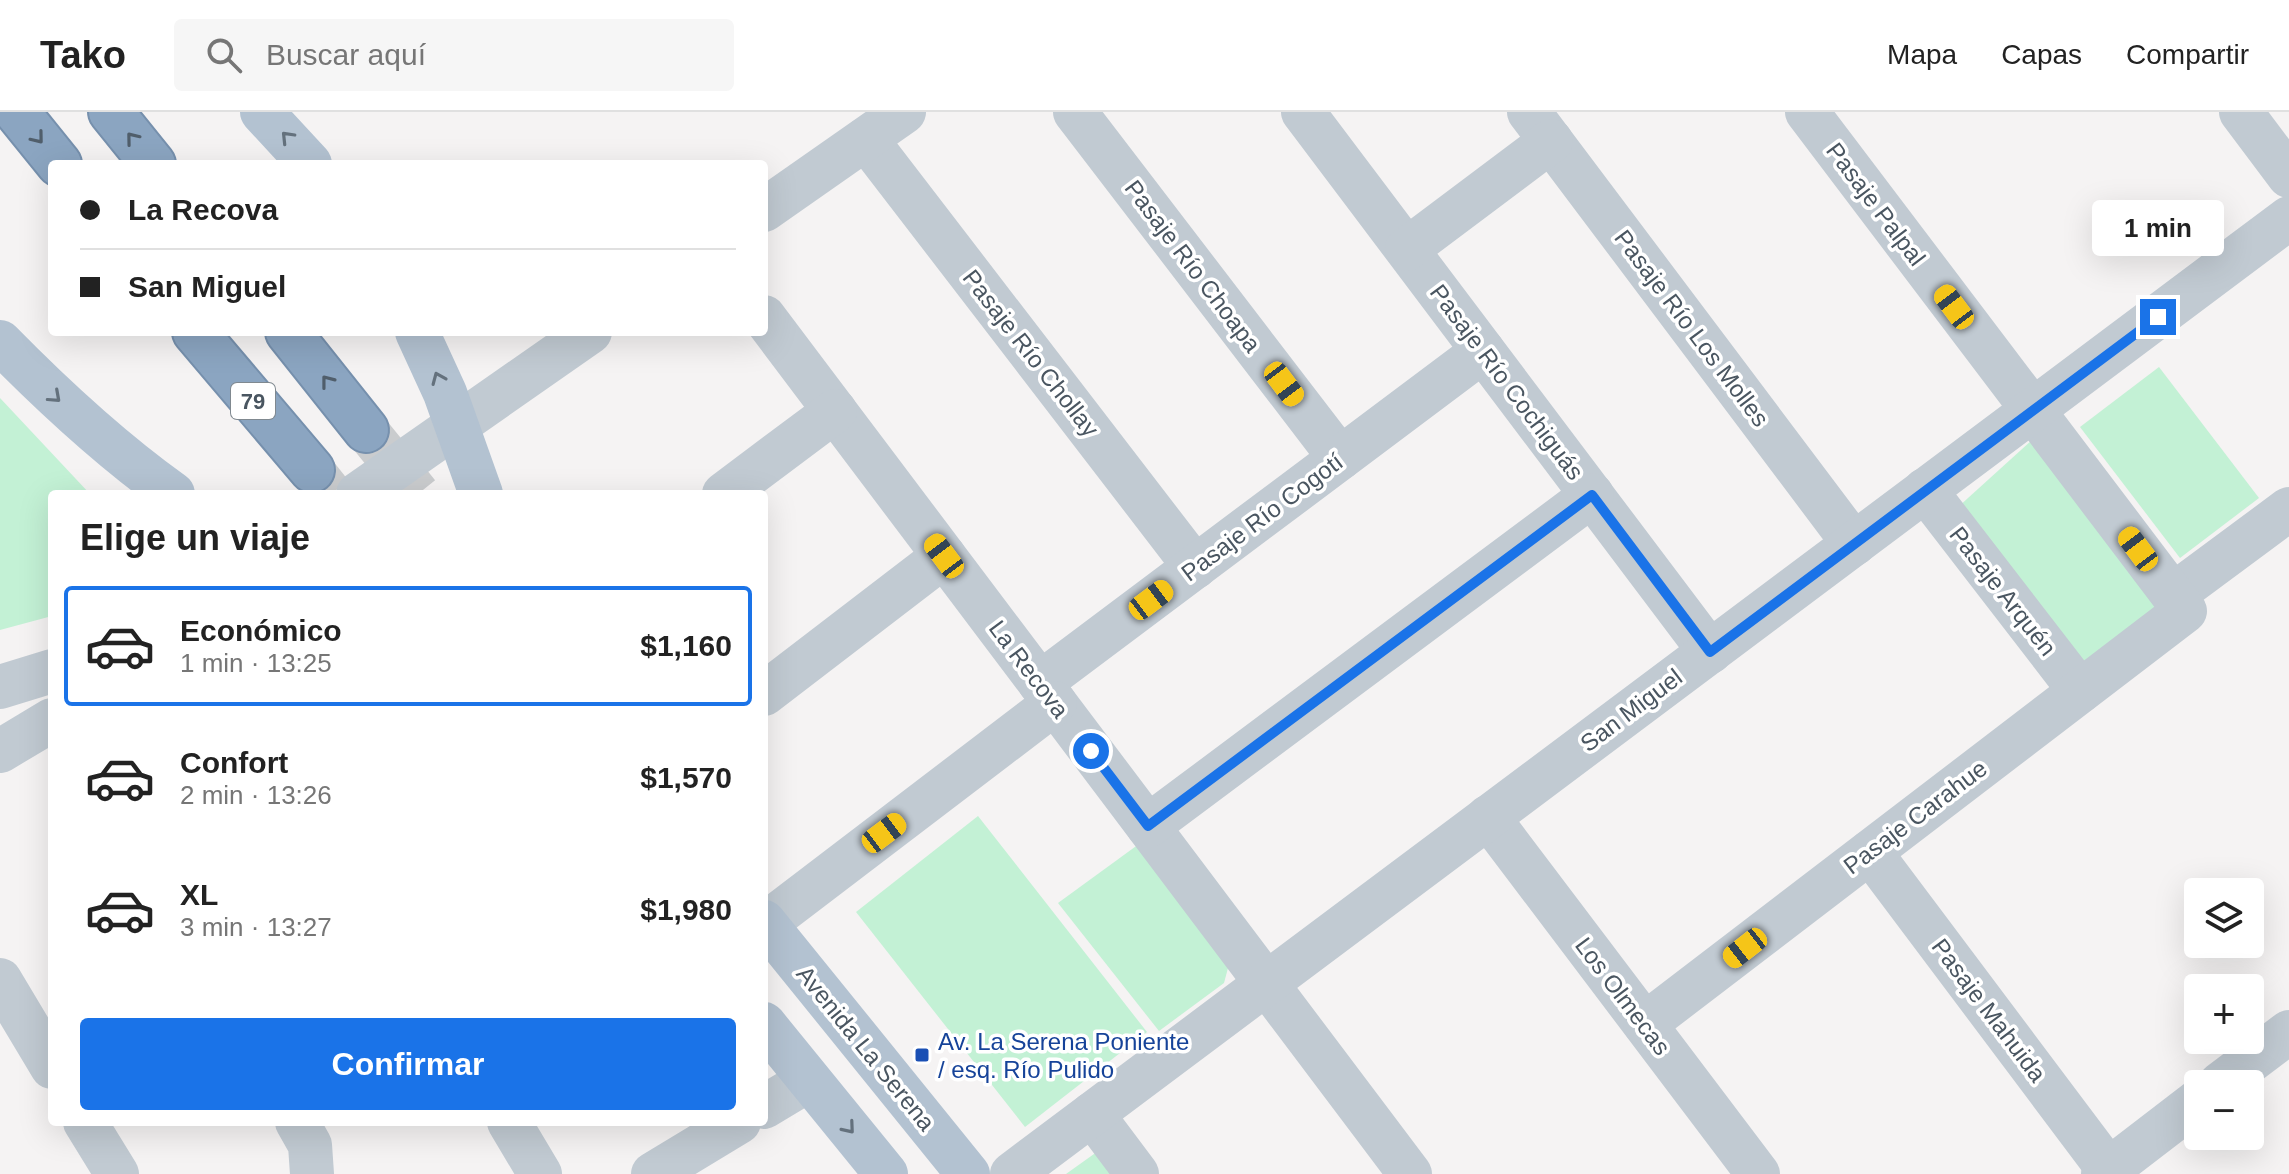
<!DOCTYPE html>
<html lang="es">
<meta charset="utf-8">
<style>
body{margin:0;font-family:Helvetica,sans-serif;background:#f6f6f6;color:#222;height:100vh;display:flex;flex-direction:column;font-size:30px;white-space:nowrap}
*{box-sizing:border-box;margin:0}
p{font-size:26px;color:#767676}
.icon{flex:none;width:44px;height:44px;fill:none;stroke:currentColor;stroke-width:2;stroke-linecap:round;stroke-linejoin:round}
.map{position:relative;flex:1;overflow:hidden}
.drawer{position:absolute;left:48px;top:378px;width:720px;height:636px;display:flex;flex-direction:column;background:#fff;border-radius:8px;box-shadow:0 8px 32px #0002}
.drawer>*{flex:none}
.top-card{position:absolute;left:48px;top:48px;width:720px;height:176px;border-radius:8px;box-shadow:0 8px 32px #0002;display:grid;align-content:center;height:176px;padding:0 32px;background:#fff}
.controls{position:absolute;left:2184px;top:766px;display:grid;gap:16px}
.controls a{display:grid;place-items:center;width:80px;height:80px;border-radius:8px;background:#fff;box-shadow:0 8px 32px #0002;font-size:40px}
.end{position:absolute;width:36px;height:36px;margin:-18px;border:10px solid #1a73e8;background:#fff;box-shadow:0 0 0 4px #fff}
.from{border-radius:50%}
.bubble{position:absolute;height:56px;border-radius:8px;background:#fff;box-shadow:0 8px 32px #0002;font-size:26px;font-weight:600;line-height:56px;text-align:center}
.car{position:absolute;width:24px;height:48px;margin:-24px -12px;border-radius:10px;box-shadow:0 0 6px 2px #0007;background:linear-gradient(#f5c518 24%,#345 0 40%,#f5c518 0 76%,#345 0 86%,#f5c518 0)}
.top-card b{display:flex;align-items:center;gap:28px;height:76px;font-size:30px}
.top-card b+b{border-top:2px solid #e0e0e0}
.top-card i{width:20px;height:20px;background:#222}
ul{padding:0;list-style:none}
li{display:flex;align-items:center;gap:24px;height:120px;margin:0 16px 12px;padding:0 16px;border:4px solid transparent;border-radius:8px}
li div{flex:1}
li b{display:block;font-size:30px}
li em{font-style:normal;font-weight:600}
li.on{border-color:#1a73e8}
li>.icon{width:72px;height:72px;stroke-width:1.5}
h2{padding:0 32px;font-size:36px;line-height:96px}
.cta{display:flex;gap:16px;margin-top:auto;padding:16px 32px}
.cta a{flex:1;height:92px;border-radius:8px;background:#1a73e8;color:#fff;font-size:32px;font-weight:600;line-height:92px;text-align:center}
header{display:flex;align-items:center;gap:48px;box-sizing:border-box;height:112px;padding:0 40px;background:#fff;border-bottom:2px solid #e0e0e0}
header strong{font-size:38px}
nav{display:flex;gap:44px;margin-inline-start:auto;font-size:28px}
.search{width:560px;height:72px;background:#f6f6f6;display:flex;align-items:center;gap:20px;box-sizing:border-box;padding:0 28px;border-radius:8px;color:#767676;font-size:30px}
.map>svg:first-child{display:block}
.green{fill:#c3f1d5}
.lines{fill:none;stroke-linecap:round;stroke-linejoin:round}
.highway-tunnel{stroke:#caccce;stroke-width:44;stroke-dasharray:44 22;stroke-linecap:butt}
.highway-casing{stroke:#7690ad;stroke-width:48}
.minor{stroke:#c1cad2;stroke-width:44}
.major{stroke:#b3c2d1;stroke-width:44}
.highway{stroke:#8ba5c1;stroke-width:44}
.oneway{stroke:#64717d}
.oneway2{stroke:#505e6b}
.route{stroke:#1a73e8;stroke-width:10}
.transit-dot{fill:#1a4fb4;stroke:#fff;stroke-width:3}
.labels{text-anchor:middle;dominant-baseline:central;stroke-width:7;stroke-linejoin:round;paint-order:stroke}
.shield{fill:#fff;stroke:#808990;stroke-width:2}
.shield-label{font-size:22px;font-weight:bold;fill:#4a5661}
.street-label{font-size:24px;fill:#4a5661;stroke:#fff}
.transit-label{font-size:24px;fill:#164399;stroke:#fff;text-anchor:start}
</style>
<header>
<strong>Tako</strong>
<div class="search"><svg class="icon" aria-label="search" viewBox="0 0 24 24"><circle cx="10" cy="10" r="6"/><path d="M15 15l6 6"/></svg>Buscar aquí</div>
<nav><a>Mapa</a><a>Capas</a><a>Compartir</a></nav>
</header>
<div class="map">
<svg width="2289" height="1062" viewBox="0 0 2289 1062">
<rect width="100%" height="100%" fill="#f5f3f3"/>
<g class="green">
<path d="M2159,255l100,131 -79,60 -100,-131z"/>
<path d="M0,286l90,96h-38v122l-52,14z"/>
<path d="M2032,328l127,171 -79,58 -123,-161z"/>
<path d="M978,704l169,216 -122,95 -169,-215z"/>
<path d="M1139,732l89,124 -4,15 -65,48 -101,-128z"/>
<path d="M1101,1037l19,25h-54z"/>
</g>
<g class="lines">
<g class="highway-tunnel">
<path d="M366,318l52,64"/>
<path d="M312,358l19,24"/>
</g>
<defs>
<g id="highway">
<path d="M17,0l42,52"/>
<path d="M111,0l42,52"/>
<path d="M195,220l117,138"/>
<path d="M288,220l78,98"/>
</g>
</defs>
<use href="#highway" class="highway-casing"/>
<g class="minor">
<path d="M1075,0l265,346"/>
<path d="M1303,0l407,540"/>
<path d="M1529,0l325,432"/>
<path d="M2241,0l48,64"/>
<path d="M866,27l329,428"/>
<path d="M764,98l140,-98"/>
<path d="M1407,137l144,-108"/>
<path d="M764,205l646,857"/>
<path d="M1925,378l155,201"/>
<path d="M358,382l232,-162"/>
<path d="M724,382l111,-83"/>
<path d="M2173,483l116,-86"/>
<path d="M1040,571l443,-332"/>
<path d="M0,575l52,-16"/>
<path d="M764,582l180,-138"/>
<path d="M0,639l52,-31"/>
<path d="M1488,705l270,357"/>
<path d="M1148,714l444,-331"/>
<path d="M1870,740l238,317"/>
<path d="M765,812l290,-221"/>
<path d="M0,868l52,87"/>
<path d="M1645,912l540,-413 -378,-499"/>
<path d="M2220,972l69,-52"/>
<path d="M764,995l45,-27"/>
<path d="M1092,1002l45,60"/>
<path d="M85,1010l32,52"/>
<path d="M297,1010l13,23 2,29"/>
<path d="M509,1010l31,52"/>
<path d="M653,1062l86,-52"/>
<path d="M1012,1062l1277,-956"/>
<path d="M2103,1062l95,-73"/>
</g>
<g class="major">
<path d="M262,0l48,52"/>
<path d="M417,220l28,61 36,101"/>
<path d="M0,230c54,55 110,107 173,152"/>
<path d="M764,810l204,252"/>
<path d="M764,912l122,150"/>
</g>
<use href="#highway" class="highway"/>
</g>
<defs><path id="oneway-chevron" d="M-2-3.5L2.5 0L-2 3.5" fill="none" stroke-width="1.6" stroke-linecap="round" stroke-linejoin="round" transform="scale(2)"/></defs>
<g class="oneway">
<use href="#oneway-chevron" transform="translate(287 25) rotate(-134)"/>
<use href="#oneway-chevron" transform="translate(438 266) rotate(-113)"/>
<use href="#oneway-chevron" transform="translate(55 285) rotate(42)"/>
<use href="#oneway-chevron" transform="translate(849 1016) rotate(50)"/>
</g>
<g class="oneway2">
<use href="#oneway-chevron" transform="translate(38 26) rotate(51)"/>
<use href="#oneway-chevron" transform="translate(132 26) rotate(-129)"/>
<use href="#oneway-chevron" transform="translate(327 269) rotate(-128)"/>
</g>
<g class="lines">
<path class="route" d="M1091,639l57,75 444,-331 118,157 448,-335"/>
</g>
<rect class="transit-dot" x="914" y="935" width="16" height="16" rx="4"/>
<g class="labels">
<rect class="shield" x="231" y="271" width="44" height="36" rx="6"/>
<g class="shield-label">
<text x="253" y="289">79</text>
</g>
<g class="street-label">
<text transform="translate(1876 92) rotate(53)">Pasaje Palpal</text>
<text transform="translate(1193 154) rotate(53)">Pasaje Río Choapa</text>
<text transform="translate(1692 216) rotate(53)">Pasaje Río Los Molles</text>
<text transform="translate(1031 241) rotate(52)">Pasaje Río Chollay</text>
<text transform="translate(1507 270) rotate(53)">Pasaje Río Cochiguás</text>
<text transform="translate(1262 405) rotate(-37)">Pasaje Río Cogotí</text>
<text transform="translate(2003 479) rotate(52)">Pasaje Arquén</text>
<text transform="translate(1029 557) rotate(53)">La Recova</text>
<text transform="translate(1631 598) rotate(-37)">San Miguel</text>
<text transform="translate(1915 705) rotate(-37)">Pasaje Carahue</text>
<text transform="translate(1623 884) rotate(53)">Los Olmecas</text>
<text transform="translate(1989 898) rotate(53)">Pasaje Mahuida</text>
<text transform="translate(866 936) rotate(51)">Avenida La Serena</text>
</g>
<g class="transit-label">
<text x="938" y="929">Av. La Serena Poniente<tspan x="938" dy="28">/ esq. Río Pulido</tspan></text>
</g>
</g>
</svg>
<div class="controls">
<a><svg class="icon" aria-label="layers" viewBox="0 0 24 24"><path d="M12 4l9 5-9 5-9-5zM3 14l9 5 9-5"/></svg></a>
<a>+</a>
<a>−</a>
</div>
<i class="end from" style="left:1091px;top:639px"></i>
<i class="end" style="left:2158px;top:205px"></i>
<div class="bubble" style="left:2092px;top:88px;width:132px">1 min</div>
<i class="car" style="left:1954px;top:195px;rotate:323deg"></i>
<i class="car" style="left:1284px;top:272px;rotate:143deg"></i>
<i class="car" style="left:2138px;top:437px;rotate:323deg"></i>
<i class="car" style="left:944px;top:444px;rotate:323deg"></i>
<i class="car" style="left:1151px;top:488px;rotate:53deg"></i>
<i class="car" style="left:884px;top:721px;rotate:53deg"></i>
<i class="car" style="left:1745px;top:836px;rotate:232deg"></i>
<div class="top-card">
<b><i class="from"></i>La Recova</b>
<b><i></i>San Miguel</b>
</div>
<section class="drawer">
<h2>Elige un viaje</h2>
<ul>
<li class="on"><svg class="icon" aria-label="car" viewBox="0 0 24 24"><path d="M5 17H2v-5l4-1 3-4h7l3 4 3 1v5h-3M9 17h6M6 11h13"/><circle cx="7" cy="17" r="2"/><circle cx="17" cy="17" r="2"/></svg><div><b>Económico</b><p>1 min · 13:25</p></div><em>$1,160</em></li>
<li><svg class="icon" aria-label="car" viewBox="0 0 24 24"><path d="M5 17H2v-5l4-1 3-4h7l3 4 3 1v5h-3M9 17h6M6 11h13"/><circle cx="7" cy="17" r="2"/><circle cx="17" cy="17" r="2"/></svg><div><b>Confort</b><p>2 min · 13:26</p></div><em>$1,570</em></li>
<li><svg class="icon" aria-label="car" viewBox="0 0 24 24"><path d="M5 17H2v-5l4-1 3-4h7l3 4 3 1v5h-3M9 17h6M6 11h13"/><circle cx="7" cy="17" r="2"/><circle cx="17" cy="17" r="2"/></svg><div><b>XL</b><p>3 min · 13:27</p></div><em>$1,980</em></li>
</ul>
<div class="cta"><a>Confirmar</a></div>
</section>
</div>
